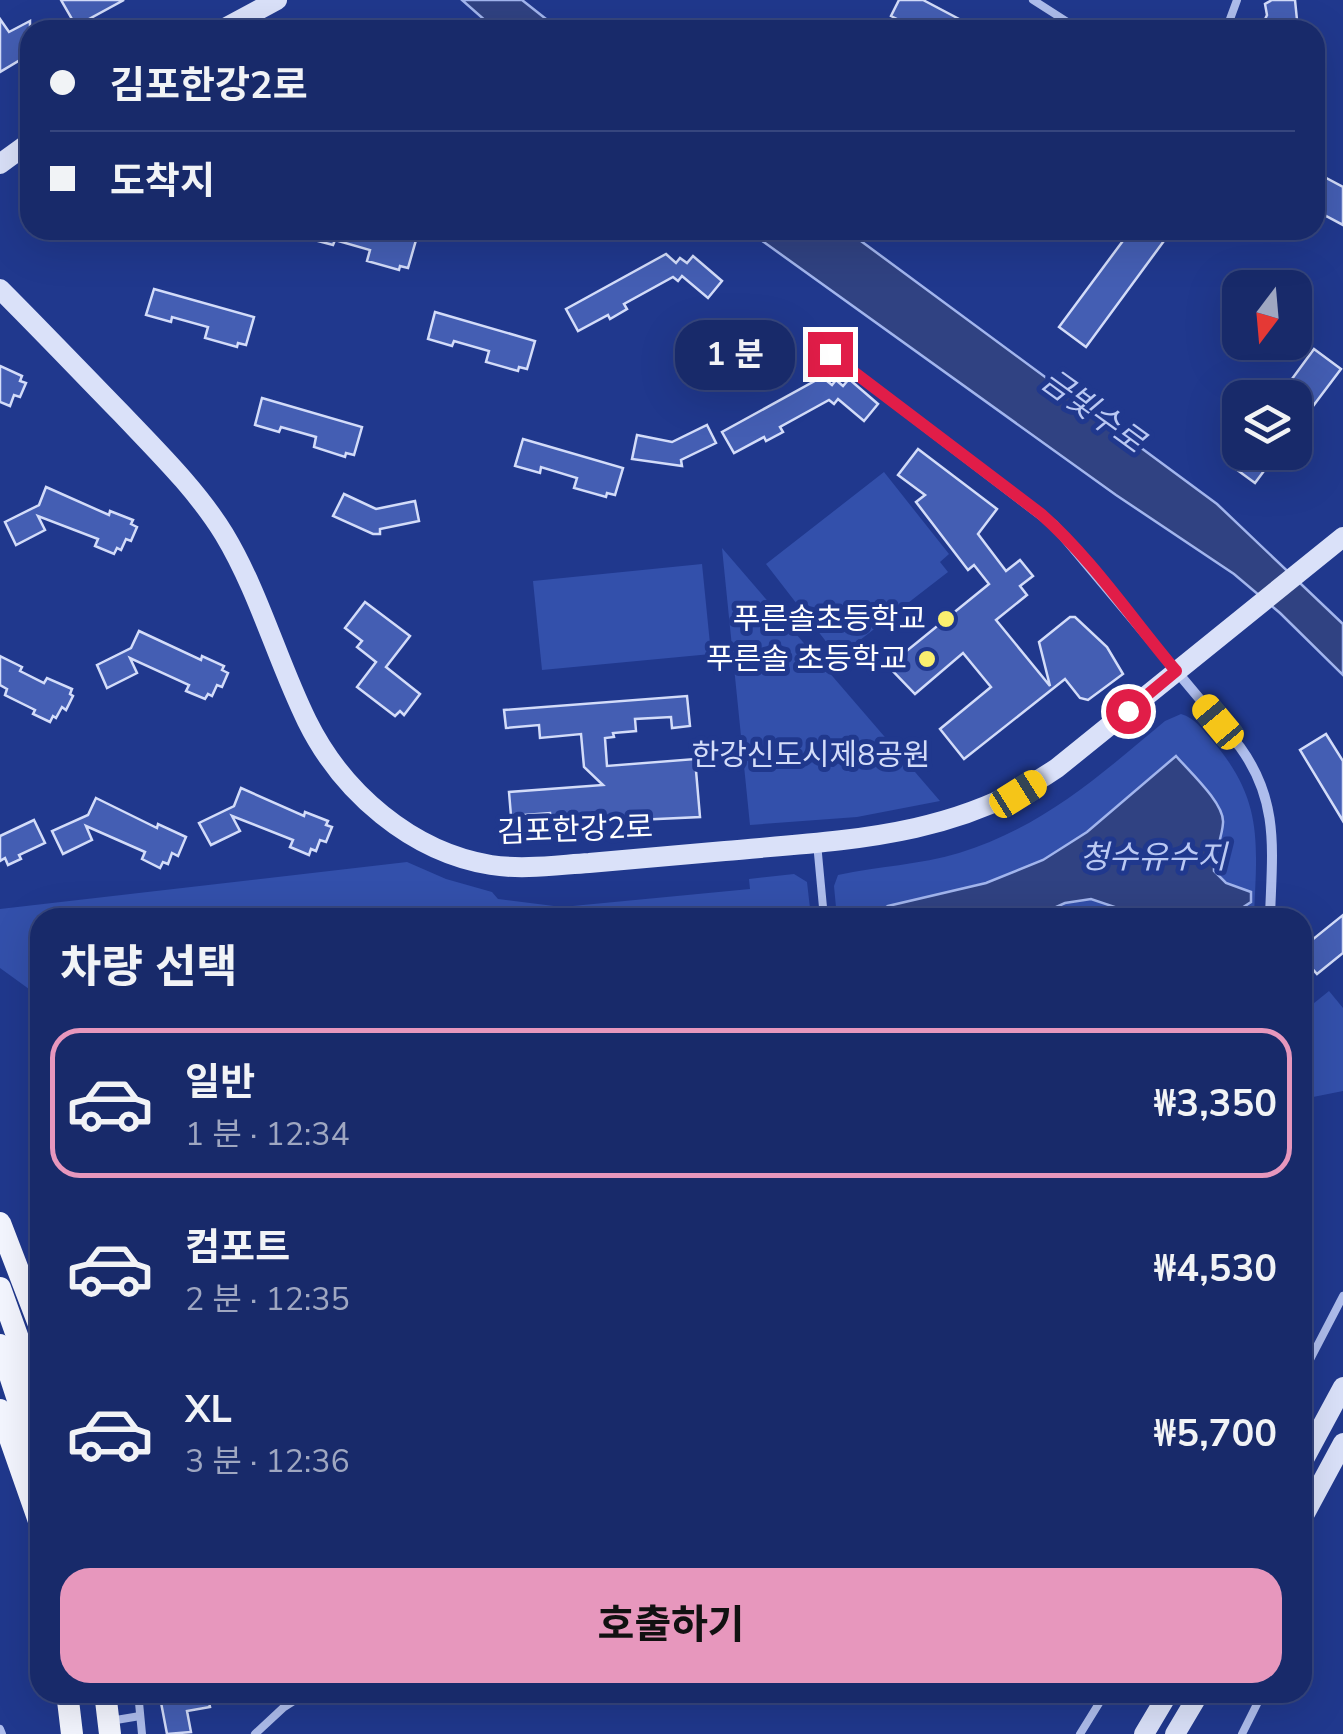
<!DOCTYPE html>
<html lang="ko">
<meta charset="utf-8">
<style>
body{margin:0;font-family:"Nunito Sans","Noto Sans KR",sans-serif;background:#213270;color:#f1f3f6;height:100vh;display:flex;flex-direction:column;font-size:38px;white-space:nowrap}
*{box-sizing:border-box;margin:0}
p{font-size:32px;color:#9fa7c1}
.icon{flex:none;width:55px;height:55px;fill:none;stroke:currentColor;stroke-width:2;stroke-linecap:round;stroke-linejoin:round}
.map{position:relative;flex:1;overflow:hidden}
.details{position:absolute;left:30px;top:908px;width:1282px;height:795px;display:flex;flex-direction:column;background:#182a6a;border-radius:30px;box-shadow:0 10px 40px #0002,0 0 0 2px #36467e}
.details>*{flex:none}
.hud{position:absolute;left:20px;top:20px;width:1305px;height:220px;border-radius:30px;box-shadow:0 10px 40px #0002,0 0 0 2px #36467e;display:grid;align-content:center;height:220px;padding:0 30px;background:#182a6a}
.needle{width:65px;rotate:196deg}
.buttons{position:absolute;left:1222px;top:270px;display:grid;gap:20px}
.buttons a{display:grid;place-items:center;width:90px;height:90px;border-radius:20px;background:#182a6a;box-shadow:0 10px 40px #0002,0 0 0 2px #36467e;font-size:50px}
.end{position:absolute;width:45px;height:45px;margin:-22px;border:12px solid #e11d48;background:#fff;box-shadow:0 0 0 5px #fff}
.from{border-radius:50%}
.bubble{position:absolute;height:70px;border-radius:30px;background:#182a6a;box-shadow:0 10px 40px #0002,0 0 0 2px #36467e;font-size:32px;font-weight:700;line-height:70px;text-align:center}
.car{position:absolute;width:30px;height:60px;margin:-30px -15px;border-radius:12px;box-shadow:0 0 8px 2px #0007;background:linear-gradient(#f5c518 24%,#345 0 40%,#f5c518 0 76%,#345 0 86%,#f5c518 0)}
.hud b{display:flex;align-items:center;gap:35px;height:95px;font-size:38px}
.hud b+b{border-top:2px solid #36467e}
.hud i{width:25px;height:25px;background:#f1f3f6}
ul{padding:0;list-style:none}
li{display:flex;align-items:center;gap:30px;height:150px;margin:0 20px 15px;padding:0 10px;border:5px solid transparent;border-radius:30px}
li div{flex:1}
li b{display:block;font-size:38px}
li em{font-style:normal;font-weight:700}
li.current{border-color:#e797bd}
li>.icon{width:90px;height:90px;stroke-width:1.5}
h2{padding:0 30px;font-size:45px;line-height:120px}
.action{display:flex;gap:20px;margin-top:auto;padding:20px 30px}
.action a{flex:1;height:115px;border-radius:30px;background:#e797bd;color:#111;font-size:40px;font-weight:700;line-height:115px;text-align:center}
.map>svg:first-child{display:block}
.green{fill:#3350ab}
.water{fill:#304282;stroke:#a2b5ed;stroke-width:2.5}
.lines{fill:none;stroke-linecap:round;stroke-linejoin:round}
.stream{stroke:#a2b5ed;stroke-width:5}
.building{fill:#445eb3;stroke:#d3dcf9;stroke-width:2.5}
.lane{stroke:#aebdec;stroke-width:8}
.street{stroke:#aebdec;stroke-width:10}
.secondary{stroke:#dae1f9;stroke-width:20}
.primary{stroke:#f4f6ff;stroke-width:22}
.route{stroke:#e11d48;stroke-width:12}
.poi-dot{fill:#faef6f;stroke:#20388d;stroke-width:4}
.labels{text-anchor:middle;dominant-baseline:central;stroke-width:10;stroke-linejoin:round;paint-order:stroke}
.poi-label{font-size:30px;fill:#fff;stroke:#20388d;text-anchor:end}
.park-label{font-size:30px;fill:#d3dcf9;stroke:#20388d}
.street-label{font-size:30px;fill:#fff;stroke:#20388d}
.water-label{font-size:32px;font-style:italic;fill:#bac8f3;stroke:#20388d}
</style>
<div class="map">
<svg width="1343" height="1734" viewBox="0 0 1343 1734">
<rect width="100%" height="100%" fill="#20388d"/>
<g class="green">
<path d="M884,472l65,82 -9,8 8,10 -110,85 -72,-93z"/>
<path d="M722,548l218,253 -83,16 -107,8z"/>
<path d="M702,564l9,90 -169,16 -9,-89z"/>
<path d="M1181,714c14,4 21,15 30,25 53,61 46,103 43,178h-26l13,-30 -15,-4 -12,-11v-73l-38,-43 -89,76 -44,28 -57,22 -97,24 -18,11 -34,1 -3,-32 4,-11c40,-9 82,-10 121,-22 84,-26 140,-77 206,-132z"/>
<path d="M407,862l39,17 46,13 6,7 64,8 188,-18 -1,-10 45,-5 13,8 4,35 -331,1 -18,-7 -2,7h-420v79l-40,-29v-59z"/>
<path d="M1091,899l24,8 11,10 -92,1 31,-15z"/>
<path d="M1329,991l14,17v83l-40,8v-87z"/>
</g>
<g class="water">
<path d="M462,0h60l38,30h-64z"/>
<path d="M747,230h99l371,274 126,120v51l-63,-62 -46,-39 -118,-79z"/>
<path d="M1176,756c13,15 49,48 47,67 -1,17 -10,31 -9,48l12,12 25,9v10l-23,15h-102l-11,-10 -24,-8 -26,4 -31,14h-163l17,-11 98,-23 57,-23 44,-28z"/>
</g>
<g class="lines">
<path class="stream" d="M1302,1304l4,8"/>
</g>
<g class="building">
<path d="M61,0h63l-48,26z"/>
<path d="M899,0h24l57,30h-61l-28,-14z"/>
<path d="M1272,0h23l2,20 -5,10h-32l7,-15 -2,-11z"/>
<path d="M0,19l9,13 21,-11v33l-30,18z"/>
<path d="M1315,172l28,15v38l-28,-15z"/>
<path d="M293,230h87l36,10 -8,28 -8,-2 -1,4 -32,-9 3,-11 -35,-10 -2,5 -41,-11z"/>
<path d="M1131,230h41l-86,117 -27,-20z"/>
<path d="M666,254l10,9 4,-5 7,5 6,-7 29,25 -14,17 -26,-22 -4,5 -5,-4 -49,27 3,5 -17,10 -2,-4 -30,16 -12,-22z"/>
<path d="M154,289l100,28 -8,28 -8,-2 -1,4 -32,-9 3,-11 -36,-10 -1,5 -25,-7z"/>
<path d="M435,312l100,29 -8,28 -8,-2 -1,4 -32,-9 3,-11 -35,-10 -2,5 -24,-7z"/>
<path d="M1314,349l27,20 -46,61v-32h-17z"/>
<path d="M0,366l22,10 -2,5 6,2 -6,14 -6,-2 -4,11 -10,-4z"/>
<path d="M822,377l10,8 4,-5 7,6 6,-7 29,25 -14,17 -26,-22 -4,5 -5,-4 -49,27 3,5 -17,9 -2,-4 -30,16 -12,-21z"/>
<path d="M262,398l100,29 -8,28 -8,-2 -1,4 -31,-10 2,-10 -35,-10 -2,5 -24,-7z"/>
<path d="M707,425l9,18 -35,17 1,6 -50,-7 5,-24 35,7z"/>
<path d="M523,439l100,29 -8,27 -8,-2 -1,4 -32,-9 3,-10 -36,-11 -1,6 -25,-7z"/>
<path d="M918,449l79,60 -19,25 28,37 14,-11 13,16 -13,10 7,9 -31,25 54,66 -11,-44 31,-25h5l32,30 16,27 -35,26 -8,-2 -15,-19 -101,80 -24,-30 51,-42 -28,-34 -48,41 -27,-28 101,-82 -15,-19 -6,5 -52,-68 9,-7 -27,-20z"/>
<path d="M1237,452h41l-23,31 -26,-19z"/>
<path d="M46,487l63,28 1,-4 23,9 -2,4 6,3 -6,14 -5,-2 -5,11 -4,-2 -3,6 -19,-8 3,-7 -60,-23 7,14 -29,15 -11,-23 34,-17z"/>
<path d="M344,494l32,15 39,-8 4,20 -39,8v5h-7l-40,-18z"/>
<path d="M365,602l45,34 -24,31 34,27 -16,21 -4,-4 -5,5 -38,-29 19,-25 -19,-15 5,-6 -17,-13z"/>
<path d="M139,631l62,29 1,-4 22,10 -2,4 6,3 -6,14 -5,-2 -5,11 -4,-2 -3,5 -19,-8 3,-6 -59,-27 7,15 -30,15 -10,-23 34,-17z"/>
<path d="M0,656l22,11 -2,4 24,12 3,-5 25,11 -2,5 3,2 -7,14 -4,-3 -6,11 -3,-2 -3,6 -17,-8 2,-4 -30,-15 2,-6 -7,-4z"/>
<path d="M687,696l3,30 -18,2 -1,-11 -36,2 1,12 -23,2 1,4 -9,1 2,28 88,-7 5,58 -149,7 -1,-11 -39,3 -2,-24 94,-7 -19,-18 -3,-33 -41,4 -1,-13 -33,3 -2,-18z"/>
<path d="M1326,734l17,27v60l-43,-71z"/>
<path d="M241,788l63,28 1,-4 23,9 -2,4 6,2 -6,15 -6,-2 -4,11 -5,-2 -2,6 -19,-8 3,-7 -61,-24 8,15 -29,14 -12,-22 35,-17z"/>
<path d="M96,798l61,30 1,-4 28,13 -8,19 -6,-3 -4,11 -5,-2 -3,6 -18,-9 3,-7 -59,-26 6,14 -29,14 -11,-23 36,-16z"/>
<path d="M34,820l11,23 -26,12 2,4 -13,6 -3,-7 -5,3v-25z"/>
<path d="M1343,915v38l-26,21 -15,-17v-9z"/>
<path d="M159,1692h48l3,15 -23,4 4,21 -24,2z"/>
</g>
<g class="lines">
<g class="lane">
<path d="M1033,0l47,30"/>
<path d="M1226,30l11,-30"/>
<path d="M817,843l7,75"/>
<path d="M1302,1375l41,-79"/>
<path d="M138,1692l4,42"/>
<path d="M110,1721l30,-5"/>
<path d="M0,1729l2,5"/>
<path d="M255,1734l28,-26 25,-16"/>
<path d="M1080,1734l26,-42"/>
<path d="M1242,1734l21,-42"/>
</g>
<path class="street" d="M830,354l224,171 186,222c40,55 32,105 30,170"/>
<g class="secondary">
<path d="M221,30l56,-30"/>
<path d="M0,164l30,-22"/>
<path d="M0,289c41,41 81,83 121,124 36,38 76,77 103,121 35,58 53,126 83,187 35,71 104,131 184,144 32,5 66,0 98,-2 45,-4 91,-8 136,-12 119,-11 230,-13 332,-83l286,-231"/>
<path d="M1302,1463l41,-76"/>
<path d="M1302,1519l41,-76"/>
<path d="M1144,1734l25,-42"/>
<path d="M1175,1734l25,-42"/>
</g>
<g class="primary">
<path d="M0,1223l40,104"/>
<path d="M0,1288l40,112"/>
<path d="M0,1345l40,122"/>
<path d="M0,1410l40,114"/>
<path d="M67,1692l5,42"/>
<path d="M105,1692l5,42"/>
</g>
</g>
<g class="lines">
<path class="route" d="M830,354l211,160c51,45 91,105 135,157l-48,40"/>
</g>
<g class="poi-dot">
<circle cx="946" cy="619" r="10"/>
<circle cx="927" cy="659" r="10"/>
</g>
<g class="labels">
<g class="poi-label">
<text x="926" y="619">푸른솔초등학교</text>
<text x="907" y="659">푸른솔 초등학교</text>
</g>
<g class="park-label">
<text x="811" y="755">한강신도시제8공원</text>
</g>
<g class="street-label">
<text transform="translate(575 830) rotate(-2)">김포한강2로</text>
</g>
<g class="water-label">
<text transform="translate(1093 411) rotate(36)">금빛수로</text>
<text x="1153" y="857">청수유수지</text>
</g>
</g>
</svg>
<div class="buttons">
<a><svg class="needle" viewBox="-14 -14 28 28"><path d="M0-13l5 13h-10z" fill="#e53935"/><path d="M0 13l5-13h-10z" fill="#9fa7c1"/></svg></a>
<a><svg class="icon" aria-label="layers" viewBox="0 0 24 24"><path d="M12 4l9 5-9 5-9-5zM3 14l9 5 9-5"/></svg></a>
</div>
<i class="end from" style="left:1128px;top:711px"></i>
<i class="end" style="left:830px;top:354px"></i>
<div class="bubble" style="left:675px;top:320px;width:120px">1 분</div>
<i class="car" style="left:1218px;top:722px;rotate:320deg"></i>
<i class="car" style="left:1018px;top:794px;rotate:58deg"></i>
<div class="hud">
<b><i class="from"></i>김포한강2로</b>
<b><i></i>도착지</b>
</div>
<section class="details">
<h2>차량 선택</h2>
<ul>
<li class="current"><svg class="icon" aria-label="car" viewBox="0 0 24 24"><path d="M5 17H2v-5l4-1 3-4h7l3 4 3 1v5h-3M9 17h6M6 11h13"/><circle cx="7" cy="17" r="2"/><circle cx="17" cy="17" r="2"/></svg><div><b>일반</b><p>1 분 · 12:34</p></div><em>₩3,350</em></li>
<li><svg class="icon" aria-label="car" viewBox="0 0 24 24"><path d="M5 17H2v-5l4-1 3-4h7l3 4 3 1v5h-3M9 17h6M6 11h13"/><circle cx="7" cy="17" r="2"/><circle cx="17" cy="17" r="2"/></svg><div><b>컴포트</b><p>2 분 · 12:35</p></div><em>₩4,530</em></li>
<li><svg class="icon" aria-label="car" viewBox="0 0 24 24"><path d="M5 17H2v-5l4-1 3-4h7l3 4 3 1v5h-3M9 17h6M6 11h13"/><circle cx="7" cy="17" r="2"/><circle cx="17" cy="17" r="2"/></svg><div><b>XL</b><p>3 분 · 12:36</p></div><em>₩5,700</em></li>
</ul>
<div class="action"><a>호출하기</a></div>
</section>
</div>
